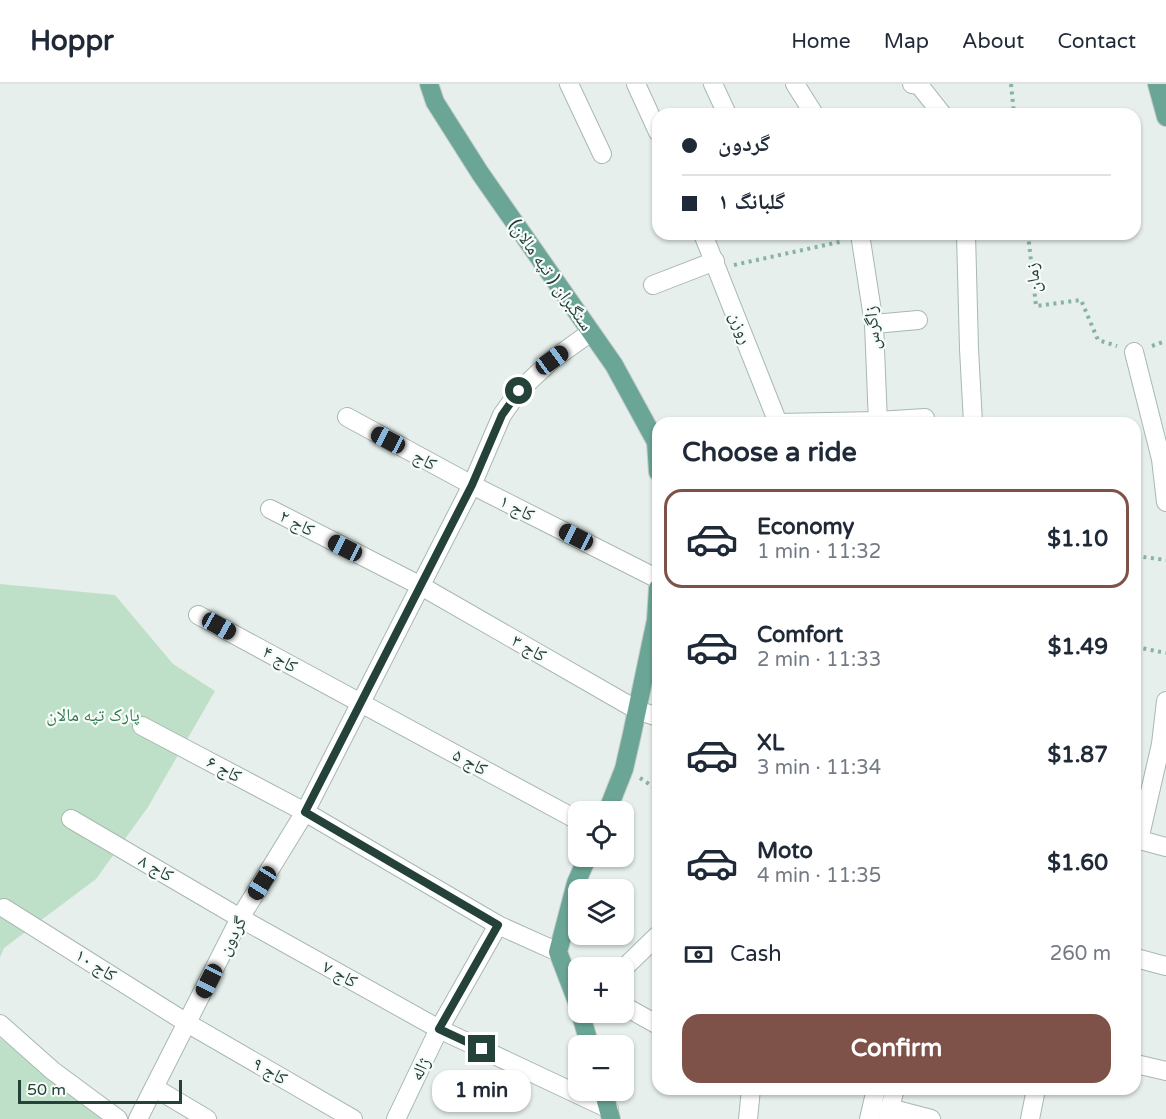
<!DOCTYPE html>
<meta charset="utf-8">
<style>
body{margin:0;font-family:"Varela Round","Noto Naskh Arabic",sans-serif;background:#f2f2f3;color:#1f2937;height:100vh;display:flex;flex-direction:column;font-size:22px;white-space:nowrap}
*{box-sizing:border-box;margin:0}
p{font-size:20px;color:#747a83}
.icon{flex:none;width:33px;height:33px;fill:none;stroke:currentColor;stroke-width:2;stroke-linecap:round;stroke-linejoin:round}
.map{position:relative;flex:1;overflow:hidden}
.sheet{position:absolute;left:652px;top:333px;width:489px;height:678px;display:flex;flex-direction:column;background:#fff;border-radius:18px;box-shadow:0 2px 4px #0004}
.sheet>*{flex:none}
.hud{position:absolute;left:652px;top:24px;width:489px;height:132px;border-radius:18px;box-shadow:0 2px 4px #0004;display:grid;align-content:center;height:132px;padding:0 30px;background:#fff}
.fabs{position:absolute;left:568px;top:717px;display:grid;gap:12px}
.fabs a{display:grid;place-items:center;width:66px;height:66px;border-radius:12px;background:#fff;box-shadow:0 2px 4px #0004;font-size:30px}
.scale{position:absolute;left:18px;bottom:15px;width:164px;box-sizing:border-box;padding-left:6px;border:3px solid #24423a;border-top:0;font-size:16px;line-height:21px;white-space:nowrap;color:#24423a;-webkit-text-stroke:4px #f7fbf9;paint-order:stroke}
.end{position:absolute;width:27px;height:27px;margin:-14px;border:8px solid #24423a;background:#fff;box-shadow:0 0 0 3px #fff}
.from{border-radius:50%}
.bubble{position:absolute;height:42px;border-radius:18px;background:#fff;box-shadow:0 2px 4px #0004;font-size:20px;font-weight:800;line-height:42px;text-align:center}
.car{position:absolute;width:18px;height:36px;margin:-18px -9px;border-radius:8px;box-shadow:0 0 4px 2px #0007;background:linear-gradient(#222 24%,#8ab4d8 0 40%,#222 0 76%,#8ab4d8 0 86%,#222 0)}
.hud b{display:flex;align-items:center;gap:21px;height:57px;font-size:22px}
.hud b+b{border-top:2px solid #e0e1e3}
.hud i{width:15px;height:15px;background:#1f2937}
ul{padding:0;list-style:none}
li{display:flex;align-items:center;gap:18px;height:99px;margin:0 12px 9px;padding:0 18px;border:3px solid transparent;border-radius:18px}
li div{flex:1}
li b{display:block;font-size:22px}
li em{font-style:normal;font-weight:800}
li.selected{border-color:#7f5249}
li>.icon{width:54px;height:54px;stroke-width:1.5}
h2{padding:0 30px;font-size:27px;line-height:72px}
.pay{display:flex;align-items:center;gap:15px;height:66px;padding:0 30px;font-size:22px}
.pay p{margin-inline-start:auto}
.cta{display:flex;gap:12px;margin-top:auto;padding:12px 30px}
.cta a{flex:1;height:69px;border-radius:18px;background:#7f5249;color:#fff;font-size:24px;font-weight:800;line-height:69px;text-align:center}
header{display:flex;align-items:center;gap:36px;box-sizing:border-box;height:84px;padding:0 30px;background:#fff;border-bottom:2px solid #e0e1e3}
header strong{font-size:28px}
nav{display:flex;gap:33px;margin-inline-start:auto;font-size:21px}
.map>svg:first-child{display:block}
.green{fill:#bfe0c8}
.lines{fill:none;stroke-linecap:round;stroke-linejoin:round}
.minor-casing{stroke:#a8b8b2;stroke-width:20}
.major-casing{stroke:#c2cac8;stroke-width:20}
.path{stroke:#86b3a5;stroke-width:4;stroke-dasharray:3 4.5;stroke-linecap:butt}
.minor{stroke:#fff;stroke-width:18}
.major{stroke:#6aa596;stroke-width:18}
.route{stroke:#24423a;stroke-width:8}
.labels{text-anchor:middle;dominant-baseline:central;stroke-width:4.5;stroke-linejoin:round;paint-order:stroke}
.street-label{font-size:18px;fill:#24423a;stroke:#f7fbf9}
.park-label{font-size:18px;fill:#2d7a4b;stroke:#f7fbf9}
</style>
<header>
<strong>Hoppr</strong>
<nav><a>Home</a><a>Map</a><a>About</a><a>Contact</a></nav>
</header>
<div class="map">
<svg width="1166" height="1035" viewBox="0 0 1166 1035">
<rect width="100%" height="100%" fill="#e6efeb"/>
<g class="green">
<path d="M0,500l115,11 58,69 42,27 -67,116 -52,72 -92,69 -4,9z"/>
<path d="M0,954l106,81h-106z"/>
</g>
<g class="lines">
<defs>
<g id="minor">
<path d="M569,0l33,70"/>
<path d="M636,0l22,48"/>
<path d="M713,0l14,30"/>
<path d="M795,0l19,30"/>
<path d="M912,0l7,1 23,29"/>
<path d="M703,150l75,189"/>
<path d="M860,150l14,90 4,99"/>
<path d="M966,150l3,115 4,74"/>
<path d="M653,201l62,-24"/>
<path d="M874,240l44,-4"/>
<path d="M1134,268l27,107 5,43"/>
<path d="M347,333l125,68 186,94"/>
<path d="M777,339l101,-2 47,-3"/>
<path d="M270,425l151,77 216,124 21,7"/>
<path d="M198,531l381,206"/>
<path d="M142,642l163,86 193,113 60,27"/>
<path d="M71,735l169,99 199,111 170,80"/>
<path d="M1136,755l30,8"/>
<path d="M1139,756l22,-96 5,-43"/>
<path d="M4,824l183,115 166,96"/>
<path d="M1136,874l30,8"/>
<path d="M624,884l34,-33"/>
<path d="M624,922l34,19"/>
<path d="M0,940l53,47 65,48"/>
<path d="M1136,980l30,7"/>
<path d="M155,1004l52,31"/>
<path d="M889,1024l42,11"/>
<path d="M138,1035l102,-201 65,-106 167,-327 30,-70 17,-24 33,-31 39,-28"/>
<path d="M396,1035l43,-90 59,-104"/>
<path d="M748,1035l3,-30"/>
<path d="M869,1035l7,-30"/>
<path d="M887,1035l8,-30"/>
<path d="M1030,1035l6,-30"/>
</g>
<g id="major">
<path d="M429,0l6,18 45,71 134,192 42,77 2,30"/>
<path d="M1157,0l9,33"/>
<path d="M607,728l17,-43 8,-35 24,-114 2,-32"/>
<path d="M579,923l-21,-55 18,-69 12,-27"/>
<path d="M580,928l10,34"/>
<path d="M603,1006l8,29"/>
</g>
</defs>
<use href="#minor" class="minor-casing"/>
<use href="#major" class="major-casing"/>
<g class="path">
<path d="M1011,0l3,30"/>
<path d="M1028,150l8,72 45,-6 17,40 19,6"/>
<path d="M734,181l110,-24"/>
<path d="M1152,262l14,-5"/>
<path d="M1136,472l30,4"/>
<path d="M1136,563l30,6"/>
<path d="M640,694l18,12"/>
</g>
<use href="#minor" class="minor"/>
<use href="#major" class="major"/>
</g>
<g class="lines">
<path class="route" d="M482,965l-43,-20 59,-104 -193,-113 167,-327 30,-70 17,-24"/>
</g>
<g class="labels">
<g class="street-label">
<text transform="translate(551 191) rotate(55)">سنگبران ( تپه مالان)</text>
<text transform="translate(1033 194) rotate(-97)">زمان</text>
<text transform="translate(741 244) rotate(69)">روزن</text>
<text transform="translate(872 244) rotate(-95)">زاگرس</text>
<text transform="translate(425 376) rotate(29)">کاج</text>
<text transform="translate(517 424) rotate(27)">کاج ۱</text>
<text transform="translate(297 439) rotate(27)">کاج ۲</text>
<text transform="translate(529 564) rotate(30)">کاج ۳</text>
<text transform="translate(280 575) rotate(29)">کاج ۴</text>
<text transform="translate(470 678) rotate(28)">کاج ۵</text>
<text transform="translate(224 685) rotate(28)">کاج ۶</text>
<text transform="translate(156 784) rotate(30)">کاج ۸</text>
<text transform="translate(232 852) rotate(-62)">گردون</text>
<text transform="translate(96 881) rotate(32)">کاج ۱۰</text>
<text transform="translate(340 890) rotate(29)">کاج ۷</text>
<text transform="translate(420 985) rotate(-64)">ژاله</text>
<text transform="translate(270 987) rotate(30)">کاج ۹</text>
</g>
<g class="park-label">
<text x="93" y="631">پارک تپه مالان</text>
</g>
</g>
</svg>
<div class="fabs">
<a><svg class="icon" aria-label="locate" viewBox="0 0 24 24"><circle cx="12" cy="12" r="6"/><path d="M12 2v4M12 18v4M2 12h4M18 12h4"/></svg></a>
<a><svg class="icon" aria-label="layers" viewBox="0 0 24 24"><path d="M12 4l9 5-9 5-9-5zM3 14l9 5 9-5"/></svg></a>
<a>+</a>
<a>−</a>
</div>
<div class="scale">50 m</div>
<i class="end from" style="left:519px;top:307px"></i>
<i class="end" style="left:482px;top:965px"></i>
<div class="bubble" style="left:432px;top:986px;width:99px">1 min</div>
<i class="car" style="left:552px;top:276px;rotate:54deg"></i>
<i class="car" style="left:388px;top:356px;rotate:298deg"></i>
<i class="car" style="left:576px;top:453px;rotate:297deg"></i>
<i class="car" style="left:345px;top:464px;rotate:297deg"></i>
<i class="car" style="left:219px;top:542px;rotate:119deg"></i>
<i class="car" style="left:262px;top:799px;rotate:212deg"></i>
<i class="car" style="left:209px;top:897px;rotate:207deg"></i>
<div class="hud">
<b><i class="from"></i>گردون</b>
<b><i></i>گلبانگ ۱</b>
</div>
<section class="sheet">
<h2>Choose a ride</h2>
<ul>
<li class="selected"><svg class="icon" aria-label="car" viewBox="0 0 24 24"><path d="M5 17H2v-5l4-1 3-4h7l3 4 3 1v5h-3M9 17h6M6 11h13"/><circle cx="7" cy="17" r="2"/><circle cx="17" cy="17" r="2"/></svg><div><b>Economy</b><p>1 min · 11:32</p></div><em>$1.10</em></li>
<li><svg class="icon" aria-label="car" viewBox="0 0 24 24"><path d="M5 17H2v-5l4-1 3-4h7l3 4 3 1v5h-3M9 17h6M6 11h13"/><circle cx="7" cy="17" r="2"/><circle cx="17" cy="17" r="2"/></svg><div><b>Comfort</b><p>2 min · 11:33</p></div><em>$1.49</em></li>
<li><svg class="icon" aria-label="car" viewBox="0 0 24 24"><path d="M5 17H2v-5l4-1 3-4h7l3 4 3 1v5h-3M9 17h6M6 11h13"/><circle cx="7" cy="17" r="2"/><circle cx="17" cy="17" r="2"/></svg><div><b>XL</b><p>3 min · 11:34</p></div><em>$1.87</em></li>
<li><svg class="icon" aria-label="car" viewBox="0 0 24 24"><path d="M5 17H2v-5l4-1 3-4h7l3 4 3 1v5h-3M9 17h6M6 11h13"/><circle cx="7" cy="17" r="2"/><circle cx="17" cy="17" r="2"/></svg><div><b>Moto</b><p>4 min · 11:35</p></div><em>$1.60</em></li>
</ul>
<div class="pay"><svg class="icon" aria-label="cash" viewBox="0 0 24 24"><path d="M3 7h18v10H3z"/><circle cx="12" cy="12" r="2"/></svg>Cash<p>260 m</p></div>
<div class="cta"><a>Confirm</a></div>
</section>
</div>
